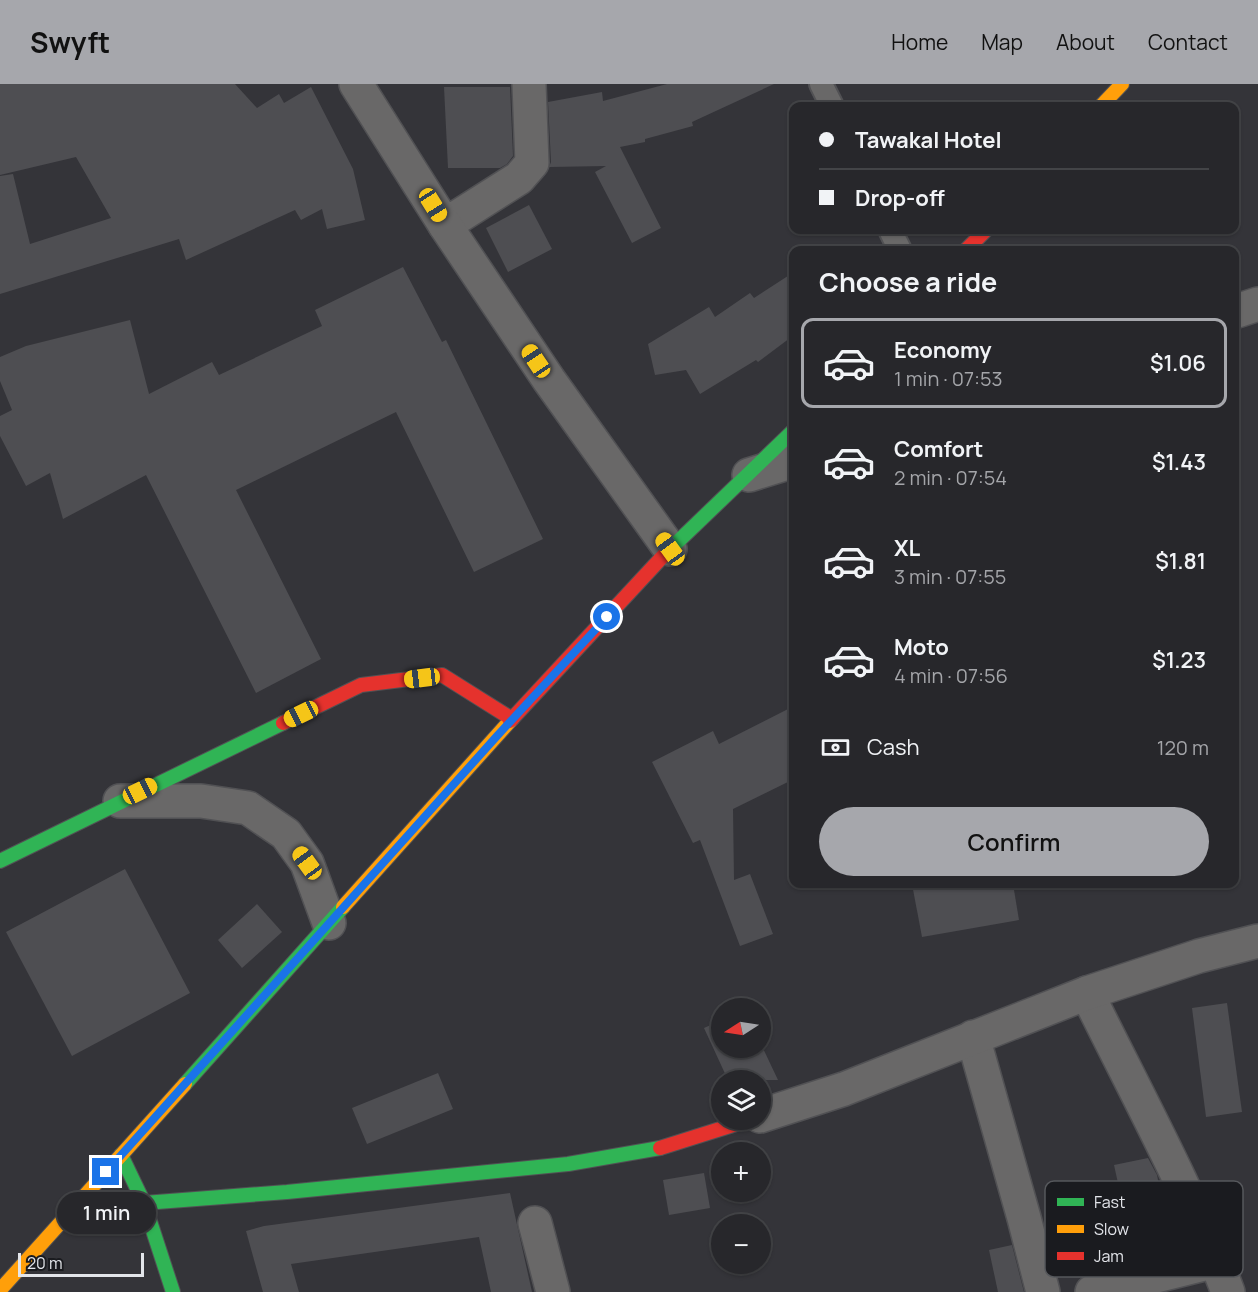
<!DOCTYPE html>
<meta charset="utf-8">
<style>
body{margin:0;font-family:Manrope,sans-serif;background:#2f2f33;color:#f1f3f6;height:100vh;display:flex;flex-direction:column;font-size:22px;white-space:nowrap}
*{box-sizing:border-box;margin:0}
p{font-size:20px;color:#a4a5a9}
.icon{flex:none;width:33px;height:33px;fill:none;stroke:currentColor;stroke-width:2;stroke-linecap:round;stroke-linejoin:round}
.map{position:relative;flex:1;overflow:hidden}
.side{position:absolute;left:789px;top:162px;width:450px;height:642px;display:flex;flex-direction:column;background:#27272b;border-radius:12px;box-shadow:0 2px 4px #0004,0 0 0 2px #434447}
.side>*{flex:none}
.guide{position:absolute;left:789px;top:18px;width:450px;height:132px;border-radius:12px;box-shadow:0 2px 4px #0004,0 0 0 2px #434447;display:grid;align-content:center;height:132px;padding:0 30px;background:#27272b}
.needle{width:39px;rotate:258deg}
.buttons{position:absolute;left:711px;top:914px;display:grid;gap:12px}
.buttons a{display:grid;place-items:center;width:60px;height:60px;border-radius:50%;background:#27272b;box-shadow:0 2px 4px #0004,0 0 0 2px #434447;font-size:30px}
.scale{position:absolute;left:18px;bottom:15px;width:126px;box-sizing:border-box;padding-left:6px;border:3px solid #e3e5ea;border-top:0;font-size:16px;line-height:21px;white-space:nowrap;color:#e3e5ea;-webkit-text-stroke:4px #1a1b1f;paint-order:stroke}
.end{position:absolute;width:27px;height:27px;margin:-14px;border:8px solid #1a73e8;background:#fff;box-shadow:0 0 0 3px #fff}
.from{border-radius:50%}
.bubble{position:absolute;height:42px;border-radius:21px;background:#27272b;box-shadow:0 2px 4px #0004,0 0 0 2px #434447;font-size:20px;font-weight:600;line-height:42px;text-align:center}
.car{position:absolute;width:18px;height:36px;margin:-18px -9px;border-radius:8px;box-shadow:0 0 4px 2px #0007;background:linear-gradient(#f5c518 24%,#345 0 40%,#f5c518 0 76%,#345 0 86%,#f5c518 0)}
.guide b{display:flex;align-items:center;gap:21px;height:57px;font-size:22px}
.guide b+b{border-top:2px solid #434447}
.guide i{width:15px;height:15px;background:#f1f3f6}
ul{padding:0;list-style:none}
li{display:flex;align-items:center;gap:18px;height:90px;margin:0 12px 9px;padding:0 18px;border:3px solid transparent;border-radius:12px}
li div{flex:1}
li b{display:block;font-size:22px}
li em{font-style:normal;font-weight:600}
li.active{border-color:#a6a7ac}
li>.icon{width:54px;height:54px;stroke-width:1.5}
h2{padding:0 30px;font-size:27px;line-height:72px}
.pay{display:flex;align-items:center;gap:15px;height:66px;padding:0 30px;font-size:22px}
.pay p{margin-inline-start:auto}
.cta{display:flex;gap:12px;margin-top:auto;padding:12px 30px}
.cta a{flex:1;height:69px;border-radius:36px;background:#a6a7ac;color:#111;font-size:24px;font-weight:600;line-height:69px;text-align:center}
header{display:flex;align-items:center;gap:36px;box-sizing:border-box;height:84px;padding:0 30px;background:#a6a7ac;color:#111}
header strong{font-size:28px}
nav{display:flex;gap:33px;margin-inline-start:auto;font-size:21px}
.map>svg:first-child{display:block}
.building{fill:#4e4e52}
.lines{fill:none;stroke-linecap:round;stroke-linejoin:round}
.lane-casing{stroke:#515154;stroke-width:26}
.street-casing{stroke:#515154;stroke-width:36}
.fast-casing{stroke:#515154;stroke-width:16}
.slow-casing{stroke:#515154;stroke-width:16}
.jam-casing{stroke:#515154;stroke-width:16}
.lane{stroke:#696868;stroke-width:22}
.street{stroke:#696868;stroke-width:33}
.fast{stroke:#30b455;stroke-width:14}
.slow{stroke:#ff9f0a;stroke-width:14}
.jam{stroke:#e5322d;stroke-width:14}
.route{stroke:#1a73e8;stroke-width:8}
.key{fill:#1a1b1f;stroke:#56585c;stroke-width:1.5}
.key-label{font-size:16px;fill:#e3e5ea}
</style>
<header>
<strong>Swyft</strong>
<nav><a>Home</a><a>Map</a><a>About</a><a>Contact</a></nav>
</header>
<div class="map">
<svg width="1258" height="1208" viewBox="0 0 1258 1208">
<rect width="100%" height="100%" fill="#343439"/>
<g class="building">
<path d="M0,0h235l22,24 22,-14 5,9 27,-16 42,82 12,51 -38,9 -5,-20 -21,11 -6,-10 -109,50 -7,-21 -179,55v-118l13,-2 17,70 81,-26 -35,-61 -76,18z"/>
<path d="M667,0h107l-82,38 1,4 -48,13v3l-25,5 41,81 -29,15 -37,-71 11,-6 -57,1 2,-5 -3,-60 54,-10 1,9z"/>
<path d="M444,3h66l3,69 -6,8 -7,4h-52z"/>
<path d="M529,121l23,44 -44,23 -22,-44z"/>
<path d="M403,183l39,75 4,-2 97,199 -69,33 -78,-160 -160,78 85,169 -65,34 -110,-218 -83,44 -13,-46 -24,13 -26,-50v-20l12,-6 -12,-29v-24l26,-11 104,-26 19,74 63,-32 7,13 103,-49 -7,-16z"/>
<path d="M794,188v63l-36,27 -2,-2 -56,34 -14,-24 -31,5 -7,-31 61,-37 6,10 35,-24 4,5z"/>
<path d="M794,622v73l-61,30 1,71 16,-6 23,60 -33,12 -40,-106 -7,3 -41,-81 61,-31 6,13z"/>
<path d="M125,785l65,124 -118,63 -66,-124z"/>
<path d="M912,800h101l6,36 -97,17z"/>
<path d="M257,820l25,28 -40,36 -24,-28z"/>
<path d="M1227,919l15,109 -36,5 -14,-109z"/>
<path d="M722,936v27h38v-5l18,38h-50l-24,-52z"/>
<path d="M438,989l15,36 -86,35 -15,-36z"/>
<path d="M1148,1074l9,17 9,45 -38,9 -14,-64z"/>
<path d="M704,1089l6,35 -41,7 -6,-35z"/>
<path d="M510,1109l22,99h-41l-12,-55 -188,27 8,28h-36l-17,-61 18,-5z"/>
<path d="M1012,1161l12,47h-26l-9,-42z"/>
</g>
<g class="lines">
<defs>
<g id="lane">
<path d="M821,0l11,22"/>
<path d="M890,146l10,20"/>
</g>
<g id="street">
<path d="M356,0l89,141 74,-47 13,-15 -3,-79"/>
<path d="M445,141l104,155 121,169"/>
<path d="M1234,228l24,-8"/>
<path d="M749,391l45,-14"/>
<path d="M120,717h81l47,7 38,26 21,29 22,60"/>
<path d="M1087,909c48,98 102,196 141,299"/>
<path d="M973,953l51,181 19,74"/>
<path d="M760,1032l84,-27 243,-96 112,-37 59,-15"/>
<path d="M535,1139l18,69"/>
<path d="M1092,1208l124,-31"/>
</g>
<g id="fast">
<path d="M665,470l129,-124"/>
<path d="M0,777l283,-138"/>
<path d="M185,1000l158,-177"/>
<path d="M121,1071l23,48 29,89"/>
<path d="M144,1119l143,-11 281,-28 92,-16"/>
</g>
<g id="slow">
<path d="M1101,22l21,-22"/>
<path d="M343,823l167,-186"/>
<path d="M0,1206l185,-206"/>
</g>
<g id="jam">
<path d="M966,166l20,-20"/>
<path d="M510,637l155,-167"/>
<path d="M283,639l78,-38 81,-10 70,44"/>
<path d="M660,1064l92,-29"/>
</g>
</defs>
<use href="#lane" class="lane-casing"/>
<use href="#street" class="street-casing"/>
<use href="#fast" class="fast-casing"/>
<use href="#slow" class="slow-casing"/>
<use href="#jam" class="jam-casing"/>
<use href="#lane" class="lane"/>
<use href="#street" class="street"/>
<use href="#fast" class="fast"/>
<use href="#slow" class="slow"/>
<use href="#jam" class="jam"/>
</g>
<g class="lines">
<path class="route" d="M106,1088l391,-436 110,-119"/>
</g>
<rect x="1045" y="1097" width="198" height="96" rx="9" class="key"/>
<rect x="1057" y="1114" width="27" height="8" fill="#30b455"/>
<rect x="1057" y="1141" width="27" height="8" fill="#ff9f0a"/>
<rect x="1057" y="1168" width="27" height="8" fill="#e5322d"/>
<g class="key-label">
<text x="1094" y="1124">Fast</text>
<text x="1094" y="1151">Slow</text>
<text x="1094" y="1178">Jam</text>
</g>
</svg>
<div class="buttons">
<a><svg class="needle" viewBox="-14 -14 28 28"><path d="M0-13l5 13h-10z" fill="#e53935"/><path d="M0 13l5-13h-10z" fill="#a4a5a9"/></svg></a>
<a><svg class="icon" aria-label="layers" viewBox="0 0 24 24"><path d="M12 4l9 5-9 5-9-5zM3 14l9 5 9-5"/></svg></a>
<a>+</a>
<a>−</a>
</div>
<div class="scale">20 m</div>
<i class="end from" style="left:607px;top:533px"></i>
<i class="end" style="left:106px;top:1088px"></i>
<div class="bubble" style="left:57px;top:1108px;width:99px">1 min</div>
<i class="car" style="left:433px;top:121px;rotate:148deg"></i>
<i class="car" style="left:536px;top:277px;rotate:326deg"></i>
<i class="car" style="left:670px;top:465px;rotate:324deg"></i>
<i class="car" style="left:422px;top:594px;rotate:263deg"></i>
<i class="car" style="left:301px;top:630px;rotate:244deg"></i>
<i class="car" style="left:140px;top:707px;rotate:64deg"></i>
<i class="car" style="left:307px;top:779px;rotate:324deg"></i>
<div class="guide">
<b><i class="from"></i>Tawakal Hotel</b>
<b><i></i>Drop-off</b>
</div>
<section class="side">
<h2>Choose a ride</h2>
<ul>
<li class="active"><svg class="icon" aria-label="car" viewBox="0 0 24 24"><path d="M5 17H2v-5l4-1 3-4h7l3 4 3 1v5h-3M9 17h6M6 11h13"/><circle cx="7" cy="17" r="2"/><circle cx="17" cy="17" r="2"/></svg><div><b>Economy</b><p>1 min · 07:53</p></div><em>$1.06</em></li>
<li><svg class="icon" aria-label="car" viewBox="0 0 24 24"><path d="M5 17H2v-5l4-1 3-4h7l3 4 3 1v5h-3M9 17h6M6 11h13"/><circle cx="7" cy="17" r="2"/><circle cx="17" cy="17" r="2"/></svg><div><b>Comfort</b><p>2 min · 07:54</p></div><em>$1.43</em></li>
<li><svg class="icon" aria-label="car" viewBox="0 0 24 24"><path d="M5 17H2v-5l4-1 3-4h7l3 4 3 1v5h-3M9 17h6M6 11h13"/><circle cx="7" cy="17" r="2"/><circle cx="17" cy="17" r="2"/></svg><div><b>XL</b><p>3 min · 07:55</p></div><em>$1.81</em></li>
<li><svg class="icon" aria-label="car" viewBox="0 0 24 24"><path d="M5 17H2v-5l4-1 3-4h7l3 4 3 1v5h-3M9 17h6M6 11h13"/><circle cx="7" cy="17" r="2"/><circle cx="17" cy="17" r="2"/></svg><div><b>Moto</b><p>4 min · 07:56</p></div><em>$1.23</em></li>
</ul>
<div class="pay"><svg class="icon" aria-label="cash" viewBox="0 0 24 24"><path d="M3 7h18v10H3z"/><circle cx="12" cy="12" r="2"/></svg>Cash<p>120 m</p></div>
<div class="cta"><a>Confirm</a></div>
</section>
</div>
